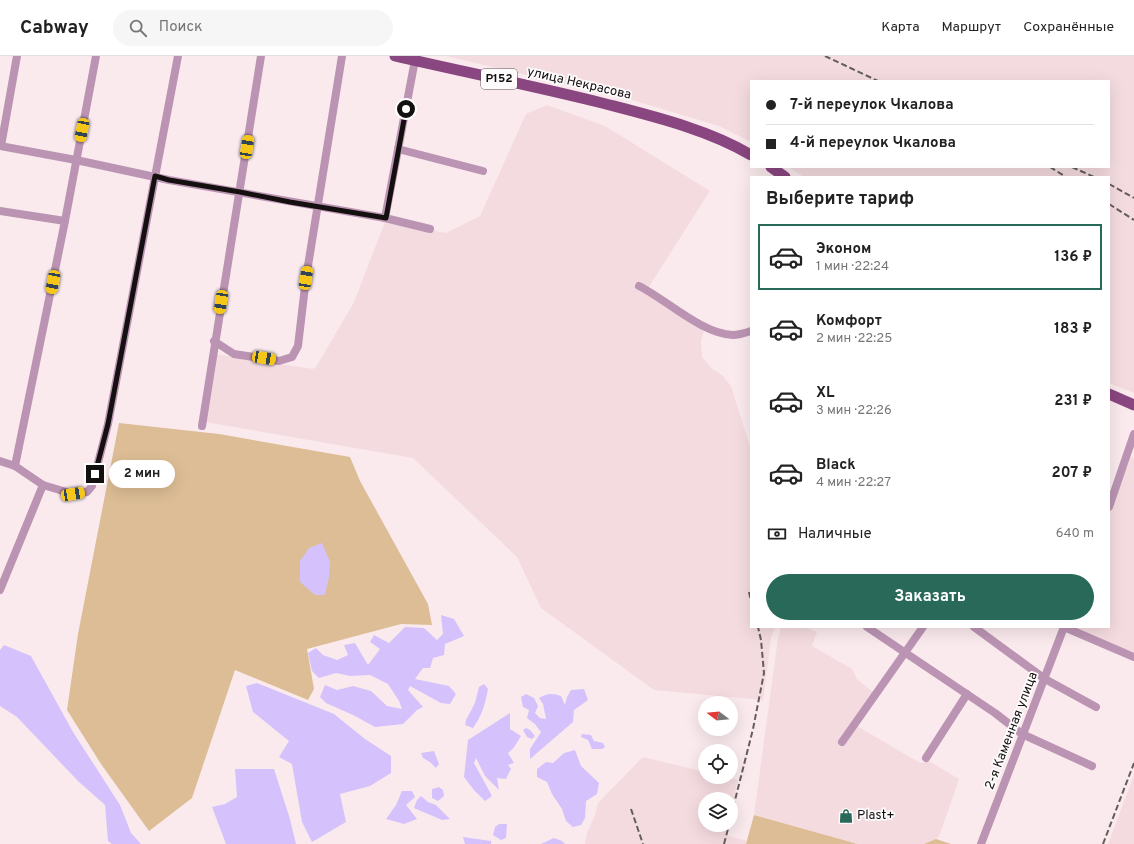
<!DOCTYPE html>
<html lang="ru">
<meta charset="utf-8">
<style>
body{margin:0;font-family:Overpass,sans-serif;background:#f6f6f6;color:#222;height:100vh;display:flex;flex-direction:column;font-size:15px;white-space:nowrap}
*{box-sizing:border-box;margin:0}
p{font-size:13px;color:#767676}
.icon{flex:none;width:22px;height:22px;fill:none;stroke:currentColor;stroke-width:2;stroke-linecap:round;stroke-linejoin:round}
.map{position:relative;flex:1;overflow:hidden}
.drawer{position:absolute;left:750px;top:120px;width:360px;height:452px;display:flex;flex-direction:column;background:#fff;border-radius:0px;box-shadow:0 4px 16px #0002}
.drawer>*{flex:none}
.hud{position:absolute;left:750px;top:24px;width:360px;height:88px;border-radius:0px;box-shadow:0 4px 16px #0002;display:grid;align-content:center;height:88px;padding:0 16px;background:#fff}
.needle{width:26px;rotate:286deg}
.buttons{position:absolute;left:698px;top:640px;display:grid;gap:8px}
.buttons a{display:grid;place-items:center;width:40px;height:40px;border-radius:50%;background:#fff;box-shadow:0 4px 16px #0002;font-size:20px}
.end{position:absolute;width:18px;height:18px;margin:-9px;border:5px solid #151010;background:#fff;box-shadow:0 0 0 2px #fff}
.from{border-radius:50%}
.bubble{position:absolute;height:28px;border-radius:14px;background:#fff;box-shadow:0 4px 16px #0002;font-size:13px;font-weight:700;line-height:28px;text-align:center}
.car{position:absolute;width:12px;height:24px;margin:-12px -6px;border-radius:5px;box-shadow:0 0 3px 1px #0007;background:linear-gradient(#f5c518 24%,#345 0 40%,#f5c518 0 76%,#345 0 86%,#f5c518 0)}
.hud b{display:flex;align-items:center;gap:14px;height:38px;font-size:15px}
.hud b+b{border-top:1px solid #e0e0e0}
.hud i{width:10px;height:10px;background:#222}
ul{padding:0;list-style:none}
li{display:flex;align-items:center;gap:12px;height:66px;margin:0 8px 6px;padding:0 8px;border:2px solid transparent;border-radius:0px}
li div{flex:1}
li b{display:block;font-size:15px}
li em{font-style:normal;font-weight:700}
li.current{border-color:#286959}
li>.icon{width:36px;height:36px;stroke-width:1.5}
h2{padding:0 16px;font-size:18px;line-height:48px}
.pay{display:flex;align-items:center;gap:10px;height:44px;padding:0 16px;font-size:15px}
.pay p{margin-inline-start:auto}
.cta{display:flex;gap:8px;margin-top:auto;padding:8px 16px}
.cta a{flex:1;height:46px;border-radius:24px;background:#286959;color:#fff;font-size:16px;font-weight:700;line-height:46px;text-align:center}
header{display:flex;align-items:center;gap:24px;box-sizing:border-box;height:56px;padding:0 20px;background:#fff;border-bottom:1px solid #e0e0e0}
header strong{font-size:19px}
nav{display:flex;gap:22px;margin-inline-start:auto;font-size:14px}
.search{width:280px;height:36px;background:#f6f6f6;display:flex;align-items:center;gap:10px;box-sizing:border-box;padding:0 14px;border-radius:22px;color:#767676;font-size:15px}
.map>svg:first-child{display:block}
.built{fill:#f4dbdf}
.green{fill:#dcbd95}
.water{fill:#d5c2fc}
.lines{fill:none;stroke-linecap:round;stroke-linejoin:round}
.minor{stroke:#bb94b3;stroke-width:8}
.primary{stroke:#8a4680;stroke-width:11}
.rail{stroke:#645c5d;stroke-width:2;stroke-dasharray:6 3;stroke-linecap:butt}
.route{stroke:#151010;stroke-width:5}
.labels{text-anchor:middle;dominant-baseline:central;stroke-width:3.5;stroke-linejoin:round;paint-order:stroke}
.shield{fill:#fefbfc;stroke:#5b5657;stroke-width:1}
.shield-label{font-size:12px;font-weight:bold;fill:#151010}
.street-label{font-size:13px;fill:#151010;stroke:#fefbfc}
.poi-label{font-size:13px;fill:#151010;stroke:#fefbfc;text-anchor:start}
</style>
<header>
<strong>Cabway</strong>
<div class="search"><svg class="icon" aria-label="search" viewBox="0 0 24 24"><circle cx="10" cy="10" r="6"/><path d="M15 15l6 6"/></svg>Поиск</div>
<nav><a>Карта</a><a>Маршрут</a><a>Сохранённые</a></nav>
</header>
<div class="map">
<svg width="1134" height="788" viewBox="0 0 1134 788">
<rect width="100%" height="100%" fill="#faeaed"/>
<g class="built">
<path d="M446,0h688v337l-25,-10v-206h-305l-15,-10h320v-86h-358v61l-32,-16 -87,-26z"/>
<path d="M547,49l58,21 105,65 -65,102 59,37 -3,11 1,16 9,11 11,7 9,11 20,64v177h24l-4,11 -8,62 -109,-10 -113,-82 -24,-51 -104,-99 -208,-36 10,-68 98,15 3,-2 38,-65 31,-80 61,11 34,-17 46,-102z"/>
<path d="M1131,401l3,1v194l-66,-24 41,-1v-111z"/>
<path d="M781,571h23l13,5 -5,14 40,23 5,10 16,13 -16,34 63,37 9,-2 30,18 -19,55 -4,5 -12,5h-67l-103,-29 24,-177z"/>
<path d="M643,701l62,15v5h19l14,3 -7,29v-10h-26v26h22l-2,10 22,6 -1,3h-161l2,-11 8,-18 3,-12z"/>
<path d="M1134,719v69h-26z"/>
</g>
<g class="green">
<path d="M119,367l100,11 131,23 10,24 68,123 4,21 -31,-1 -94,25 7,40 -6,11 -73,-30 -43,128 -43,33 -48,-67 -34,-54 11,-76z"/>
<path d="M754,759l93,26 10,3h-111z"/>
<path d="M936,783l15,5h-27z"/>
</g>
<g class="water">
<path d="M322,487l8,19 -1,15 -4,18h-10l-15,-13v-21l9,-13z"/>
<path d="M441,559l13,4 10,17 -19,8 -1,11 -11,3 -3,10h-7l-8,11 34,7 7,8 -6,10 -9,-1 -31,-17 -2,4 15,17 -6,3 -14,14 -28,3 -22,-12 -27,-12 -6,-6 5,-12 12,5 16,-4 18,5 16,15 15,3 -3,-8 -11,-17 -18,-9 -20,1 -14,-3 -17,5 -7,-7 -4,-18 8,-5 7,7 14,5 11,-5 -4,-10 11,-2 13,22 12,-16 -10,-7 4,-7 15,8 16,-16 19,1 13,12 6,-6z"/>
<path d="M4,589l27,11 42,76 47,73 11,28 10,11h-29l-4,-3 -3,-36 -27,-24 -61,-64 -17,-11v-56z"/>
<path d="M257,627l77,31 31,25 26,17v17l-21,13 -30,8 6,28 -34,20 -10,-20 -10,-58 -13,-7 10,-16 -36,-29 -7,-26z"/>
<path d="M484,628l4,5c-3,16 -6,26 -15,39l-8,-3 1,-5 9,-17 4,-16z"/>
<path d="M584,633l4,11 -14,10 -1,12 -43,37v-10l11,-17 -6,-8 -8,-6 2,-8 -6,-3 -2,-10 5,-3 8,4 4,8 -3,7 5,5 6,1 -3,-15 -4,-6c8,-5 14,-5 22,-2l4,9 2,-8 4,-7z"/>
<path d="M510,657v16l11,7c-4,6 -7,13 -13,17l6,10 -6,2 3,4 -5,10 -9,-1 2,12 -14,-14 -9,-18 -2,5 18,33 -7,5 -11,-11 -10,-13 4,-37z"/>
<path d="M526,672l4,2 5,6 -3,3 -5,-2 -4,-7z"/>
<path d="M582,678l9,1 3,6 9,2 2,4 -3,2h-10l-4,-9 -7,-3z"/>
<path d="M575,694l6,16 18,17 -2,11 -11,7 -1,17 -4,7 -8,2 -7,-6 -4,-12 -10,-15 -5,-12 -10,-5v-8l9,-7 7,1 11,-10z"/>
<path d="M434,695l5,13 -3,4 -6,-6 -7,-4 -2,-5z"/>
<path d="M235,713h39l16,50 6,25h-70l-14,-37 13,-3 12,-7z"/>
<path d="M439,731l4,3 1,6 -6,5 -6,-3v-9z"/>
<path d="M402,735h10l3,6 -9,8 11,14 -13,5 -18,-5 10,-14z"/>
<path d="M421,740l7,6 8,3 14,14 -8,1 -28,-12 3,-8z"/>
<path d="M499,768h8l-1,14 -5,2 -8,-5 2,-8z"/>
<path d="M463,781l28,4v3h-26z"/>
<path d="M554,782l8,3 3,3h-24z"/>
</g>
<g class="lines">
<g class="minor">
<path d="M0,90l76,14 93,20 216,38 45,11"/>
<path d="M1,90l16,-90"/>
<path d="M398,93l85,22"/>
<path d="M0,155l65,10"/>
<path d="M385,162l30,-158"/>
<path d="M639,230c28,14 63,48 94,49 6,0 12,-2 18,-4"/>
<path d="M214,285l20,13 45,7 13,-4 6,-11 8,-68 36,-222"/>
<path d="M202,370l59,-370"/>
<path d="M0,405l15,5 28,19 30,9 14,-2 5,-6 16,-62 70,-368"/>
<path d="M15,410l50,-245 31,-165"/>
<path d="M1109,451l25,-73"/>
<path d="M0,534l43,-105"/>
<path d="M867,571l128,86 27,21 70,32"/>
<path d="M974,571l71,52 51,28"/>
<path d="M1064,571l70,30"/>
<path d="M842,686l81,-115"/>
<path d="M926,702l41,-64"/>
<path d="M981,788l83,-217"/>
</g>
<g class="primary">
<path d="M395,0c69,16 139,30 207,47 50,13 105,26 149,52"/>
<path d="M771,111l14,10"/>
<path d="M1109,338l25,11"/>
</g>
<g class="rail">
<path d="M825,0l53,25"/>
<path d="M1050,111l16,10"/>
<path d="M1072,111l22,10"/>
<path d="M1109,128l25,14"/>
<path d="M1109,148l25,16"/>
<path d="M749,536l2,9"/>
<path d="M631,753l12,35"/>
<path d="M731,760l22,-87 11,-56 -3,-33 -3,-13"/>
<path d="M724,788l5,-19"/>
<path d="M1103,788l31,-81"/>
</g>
</g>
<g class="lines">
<path class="route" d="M95,418l13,-50 47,-248 14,4 71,12 50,10 96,16 20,-109"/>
</g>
<defs>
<symbol id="shop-bare" viewBox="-9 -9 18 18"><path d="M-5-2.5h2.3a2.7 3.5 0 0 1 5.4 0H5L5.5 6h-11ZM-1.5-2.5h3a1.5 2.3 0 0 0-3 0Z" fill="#286959" stroke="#fefbfc" stroke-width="2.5" paint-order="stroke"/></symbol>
</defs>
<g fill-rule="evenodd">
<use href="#shop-bare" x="836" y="750" width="20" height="20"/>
</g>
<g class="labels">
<rect class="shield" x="481" y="13" width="36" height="20" rx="3"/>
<g class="shield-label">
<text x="499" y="23">Р152</text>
</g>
<g class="street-label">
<text transform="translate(579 28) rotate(13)">улица Некрасова</text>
<text transform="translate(1012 675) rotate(-69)">2-я Каменная улица</text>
</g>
<g class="poi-label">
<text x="857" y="760">Plast+</text>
</g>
</g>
</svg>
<div class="buttons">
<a><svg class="needle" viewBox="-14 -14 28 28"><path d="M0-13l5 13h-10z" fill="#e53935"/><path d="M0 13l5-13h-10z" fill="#767676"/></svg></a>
<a><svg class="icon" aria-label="locate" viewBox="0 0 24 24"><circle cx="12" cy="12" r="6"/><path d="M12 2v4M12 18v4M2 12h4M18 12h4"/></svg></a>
<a><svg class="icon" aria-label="layers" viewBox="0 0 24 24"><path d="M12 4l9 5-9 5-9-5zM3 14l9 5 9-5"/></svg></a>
</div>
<i class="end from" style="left:406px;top:53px"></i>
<i class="end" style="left:95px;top:418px"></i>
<div class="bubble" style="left:109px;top:404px;width:66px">2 мин</div>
<i class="car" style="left:82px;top:74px;rotate:191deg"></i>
<i class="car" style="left:247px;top:91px;rotate:9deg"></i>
<i class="car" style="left:306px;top:222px;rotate:9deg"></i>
<i class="car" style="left:53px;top:226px;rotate:191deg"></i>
<i class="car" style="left:221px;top:246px;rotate:189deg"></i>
<i class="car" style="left:264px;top:302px;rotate:99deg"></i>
<i class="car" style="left:73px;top:438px;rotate:81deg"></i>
<div class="hud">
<b><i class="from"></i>7-й переулок Чкалова</b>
<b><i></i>4-й переулок Чкалова</b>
</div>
<section class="drawer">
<h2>Выберите тариф</h2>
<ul>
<li class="current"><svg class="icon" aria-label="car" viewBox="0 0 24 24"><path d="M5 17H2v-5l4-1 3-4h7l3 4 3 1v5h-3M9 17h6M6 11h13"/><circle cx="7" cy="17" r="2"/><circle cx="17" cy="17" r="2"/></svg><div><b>Эконом</b><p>1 мин · 22:24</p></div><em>136 ₽</em></li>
<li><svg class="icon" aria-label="car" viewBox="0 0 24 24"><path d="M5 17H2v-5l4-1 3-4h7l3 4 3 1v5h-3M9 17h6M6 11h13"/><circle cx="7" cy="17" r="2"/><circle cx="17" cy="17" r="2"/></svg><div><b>Комфорт</b><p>2 мин · 22:25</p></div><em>183 ₽</em></li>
<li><svg class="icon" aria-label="car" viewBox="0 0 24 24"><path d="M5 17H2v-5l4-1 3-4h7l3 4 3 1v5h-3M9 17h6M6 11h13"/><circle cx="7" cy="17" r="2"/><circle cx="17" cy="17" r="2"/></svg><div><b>XL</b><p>3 мин · 22:26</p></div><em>231 ₽</em></li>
<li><svg class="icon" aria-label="car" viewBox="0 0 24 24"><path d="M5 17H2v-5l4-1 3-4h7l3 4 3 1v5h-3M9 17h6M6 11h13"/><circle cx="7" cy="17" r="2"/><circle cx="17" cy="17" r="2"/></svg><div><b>Black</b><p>4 мин · 22:27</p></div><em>207 ₽</em></li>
</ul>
<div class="pay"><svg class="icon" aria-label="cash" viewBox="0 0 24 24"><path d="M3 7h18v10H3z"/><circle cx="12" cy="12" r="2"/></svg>Наличные<p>640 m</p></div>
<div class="cta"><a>Заказать</a></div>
</section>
</div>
